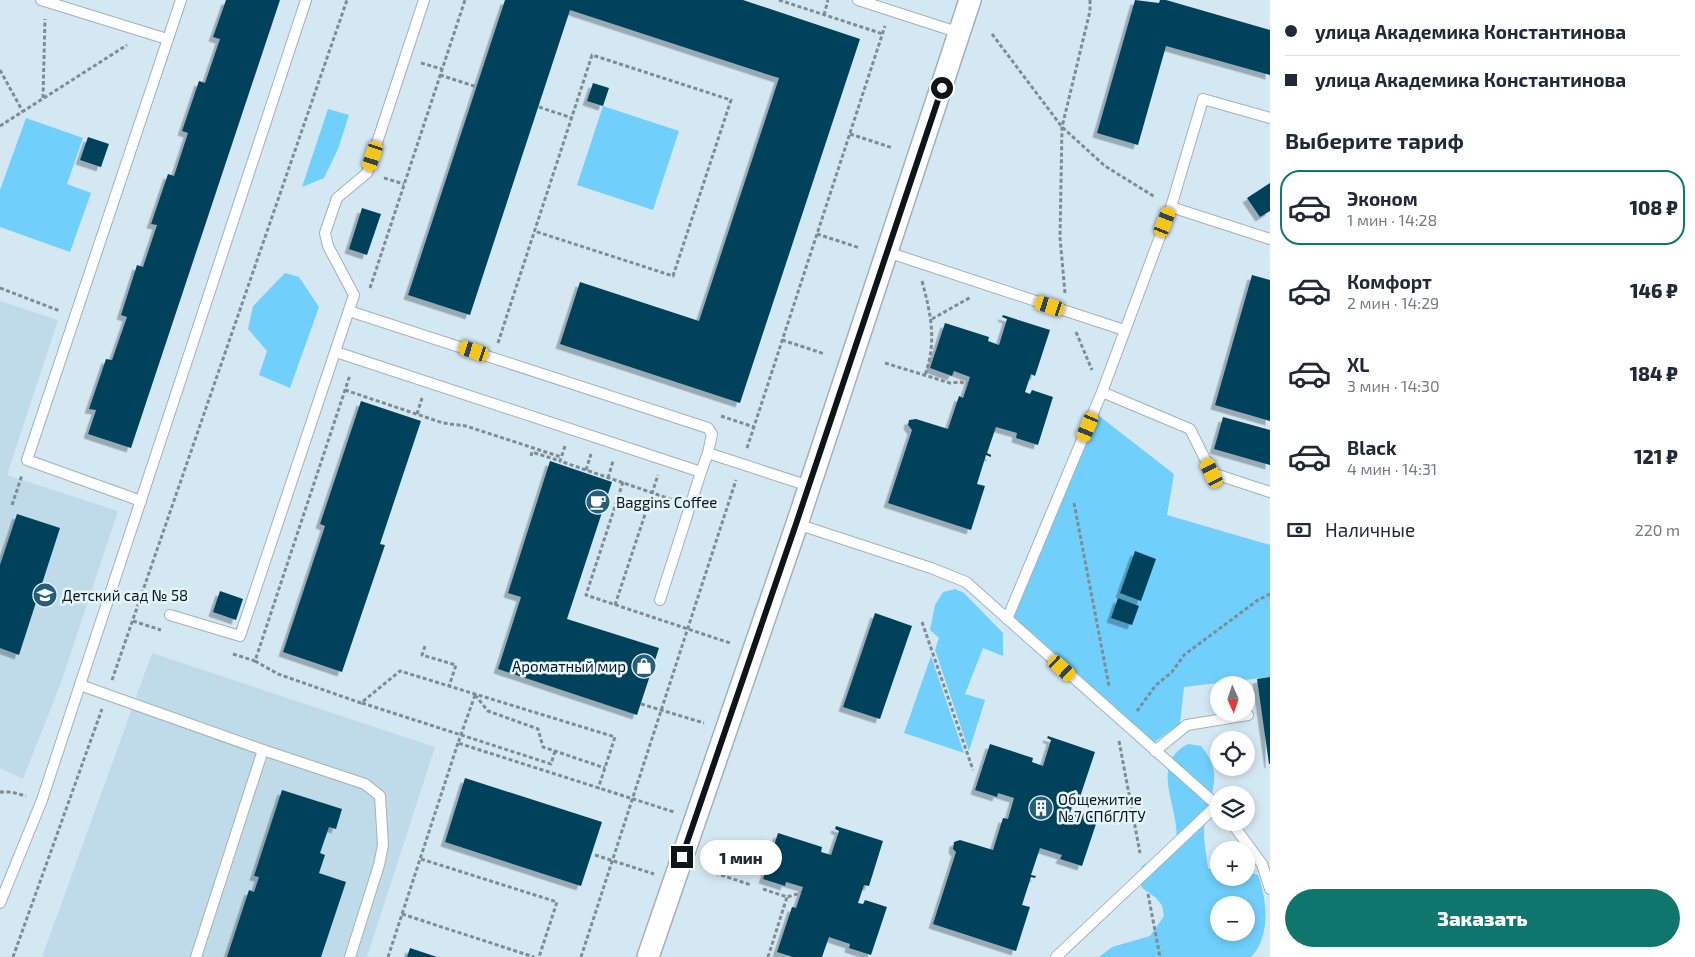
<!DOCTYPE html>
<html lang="ru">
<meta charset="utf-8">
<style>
body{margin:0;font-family:"Exo 2",sans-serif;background:#f2f2f3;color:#1f2937;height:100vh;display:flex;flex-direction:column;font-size:19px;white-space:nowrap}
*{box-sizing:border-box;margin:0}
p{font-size:16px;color:#747a83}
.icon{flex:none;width:28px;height:28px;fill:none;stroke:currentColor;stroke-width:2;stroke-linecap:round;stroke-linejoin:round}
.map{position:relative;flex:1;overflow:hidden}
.details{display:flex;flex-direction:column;background:#fff;width:425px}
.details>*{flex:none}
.guide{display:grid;align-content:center;height:110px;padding:0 15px;background:#fff}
.needle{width:32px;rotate:177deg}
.buttons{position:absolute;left:1210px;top:676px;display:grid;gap:10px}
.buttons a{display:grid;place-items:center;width:45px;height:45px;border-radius:50%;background:#fff;box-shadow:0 2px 8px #0003;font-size:25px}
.end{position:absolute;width:22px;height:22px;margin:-11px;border:6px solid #0e1518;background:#fff;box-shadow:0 0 0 2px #fff}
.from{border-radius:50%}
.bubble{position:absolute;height:35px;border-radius:18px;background:#fff;box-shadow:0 2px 8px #0003;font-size:16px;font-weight:800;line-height:35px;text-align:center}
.car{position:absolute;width:15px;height:30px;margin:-15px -8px;border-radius:6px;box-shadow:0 0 4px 1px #0007;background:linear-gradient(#f5c518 24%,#345 0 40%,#f5c518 0 76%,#345 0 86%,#f5c518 0)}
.guide b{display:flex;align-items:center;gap:18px;height:48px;font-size:19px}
.guide b+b{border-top:1px solid #e0e1e3}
.guide i{width:12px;height:12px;background:#1f2937}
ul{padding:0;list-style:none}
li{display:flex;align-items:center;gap:15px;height:75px;margin:0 10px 8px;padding:0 5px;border:2px solid transparent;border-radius:20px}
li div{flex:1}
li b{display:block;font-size:19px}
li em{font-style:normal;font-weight:800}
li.selected{border-color:#0f766e}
li>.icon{width:45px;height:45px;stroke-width:1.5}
h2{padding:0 15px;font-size:22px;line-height:60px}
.pay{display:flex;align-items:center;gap:12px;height:55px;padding:0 15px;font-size:19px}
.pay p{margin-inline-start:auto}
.cta{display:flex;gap:10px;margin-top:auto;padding:10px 15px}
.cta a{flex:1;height:58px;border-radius:30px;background:#0f766e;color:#fff;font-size:20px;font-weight:800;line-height:58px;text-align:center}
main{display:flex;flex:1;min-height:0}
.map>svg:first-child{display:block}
.built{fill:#bfdbea}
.green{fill:#70cffb;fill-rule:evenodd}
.building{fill:#03435b;filter:url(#shadow)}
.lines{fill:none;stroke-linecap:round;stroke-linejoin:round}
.service-casing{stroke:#9fb2bc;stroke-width:12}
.minor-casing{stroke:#9fb2bc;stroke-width:24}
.path{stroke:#7e8c94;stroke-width:3;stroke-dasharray:4 2.5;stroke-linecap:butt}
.service{stroke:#fff;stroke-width:10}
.minor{stroke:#fff;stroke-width:21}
.route{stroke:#0e1518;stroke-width:6}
.labels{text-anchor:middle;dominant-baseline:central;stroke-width:5;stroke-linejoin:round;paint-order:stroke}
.poi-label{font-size:15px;fill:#0e1518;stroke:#e5f5fd;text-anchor:start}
</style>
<main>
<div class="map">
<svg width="1270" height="957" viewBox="0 0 1270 957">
<defs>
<filter id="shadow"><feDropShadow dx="-4.5" dy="4.5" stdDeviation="0" flood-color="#0004"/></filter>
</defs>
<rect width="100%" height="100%" fill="#d4e8f3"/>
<g class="built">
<path d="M0,301l58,19 -51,155 111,36 -56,169 -39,99 -23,-11z"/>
<path d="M152,653l283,94 -68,210h-325z"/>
</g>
<g class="green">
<path d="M603,106l76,25 -26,79 -76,-25z"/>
<path d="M328,109l21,6 -11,34 -14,29 -22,9z"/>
<path d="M26,118l57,20 -16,46 24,9 -21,59 -70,-25v-37z"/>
<path d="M285,273l14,4 20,30 -29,81 -31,-13 8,-24 -19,-22 5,-23z"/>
<path d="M1094,412l80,62 -7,41 103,30v132l-86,10 -4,37 -27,19 -146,-124z"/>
<path d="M955,589l9,4 39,40v23l-20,-8 -18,46 20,6 -16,51 -34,-101 4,-12 -9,-8 5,-25 8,-13z"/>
<path d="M931,656l33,97 -60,-20z"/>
<path d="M1188,744l13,2c28,34 3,52 3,87 0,11 3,24 4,35l11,6v4h27v-6l12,3c10,28 12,62 -7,82h-152l13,-10 38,-11 14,-20c-1,-3 -1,-9 -3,-12 -11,-17 -28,-10 -19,-38l33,-18c10,-35 -30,-82 13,-104zM1219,905h27v27h-27z"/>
</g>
<g class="building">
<path d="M226,0h54l-149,448 -43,-14 8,-24 -7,-1 17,-50 6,1 15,-43 -6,-2 16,-50 6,2 14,-42 -6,-1 17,-50 6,2 14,-43 -6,-2 17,-50 6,2 15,-44 -7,-2z"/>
<path d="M505,0h238l117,39 -120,364 -180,-59 20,-62 119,39 80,-243 -19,-6 -190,-62 -100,305 -62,-20z"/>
<path d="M1135,0l24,3 1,-3h6l104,30v45l-104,-29 -28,99 -41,-12z"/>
<path d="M593,83l16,5 -6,18 -16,-5z"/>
<path d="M88,137l21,7 -8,23 -21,-7z"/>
<path d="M1270,183v28l-10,6 -13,-19z"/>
<path d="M362,208l19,6 -14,41 -18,-6z"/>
<path d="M1252,275l18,5v141l-55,-16z"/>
<path d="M1003,315l47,15 -15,46 -4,-2 -6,18 5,2 2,-4 21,7 -15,48 -22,-7 1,-5 -21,-6 -9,26 4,2v2l-5,-2 -9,29 8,2 -14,44 -83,-27 24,-73 -4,-5 1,-5 7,-1 32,10 11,-33 4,2 7,-21 -16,-6 -2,5 -22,-8 15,-45 44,14 -1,4 11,4 8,-26 -5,-2z"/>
<path d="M361,401l60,20 -41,123 5,1 -43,127 -59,-20 42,-126 -5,-2z"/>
<path d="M1223,417l47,13v35l-56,-16z"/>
<path d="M550,461l62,21 -45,137 92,29 -22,67 -139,-46 23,-72 -13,-4z"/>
<path d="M17,514l43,14 -41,127 -19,-7v-83z"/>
<path d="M1135,551l21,8 -15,42 -21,-8z"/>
<path d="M220,591l23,8 -7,21 -23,-8z"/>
<path d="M1118,598l21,8 -7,19 -21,-7z"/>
<path d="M875,613l37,13 -32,93 -37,-12z"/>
<path d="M1270,677v87h-1l-12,-85z"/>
<path d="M1048,736l47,16 -15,45 -4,-2 -6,18 5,2 1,-4 22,7 -16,48 -22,-7 2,-4 -22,-7 -9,27 5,1 -1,2 -4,-1 -9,28 8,2 -14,44 -83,-27 23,-72 -3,-3 1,-7 6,-2 33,10 10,-32 5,1 6,-21 -16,-5 -1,4 -22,-7 15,-46 43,14 -1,4 11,4 8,-26 -4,-2z"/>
<path d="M465,778l137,44 -21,64 -136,-44z"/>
<path d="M282,790l60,19 -6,20 -7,-2 -9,26 5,2 -6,18 27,9 -25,75h-94l22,-67 5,2 5,-15 -5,-1z"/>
<path d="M836,826l47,15 -14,45 -5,-1 -6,18 5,1 2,-4 22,7 -16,48 -22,-7 1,-4 -21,-7 -7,20h-29l-16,-5 15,-45 4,1 7,-21 -17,-5 -1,4 -22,-7 15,-46 44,14 -1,5 10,3 8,-24 -4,-2z"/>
<path d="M410,948l27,9h-30z"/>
</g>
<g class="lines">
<defs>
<g id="service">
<path d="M41,0l126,39"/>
<path d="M858,0l102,33"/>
<path d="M1171,207l99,32"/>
<path d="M887,252l237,78"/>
<path d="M349,311l359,117 4,6 -4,19 101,33"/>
<path d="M336,352l365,120 7,-19"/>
<path d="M1102,392l88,37 22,44 58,19"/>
<path d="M141,501l-114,-41 154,-460"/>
<path d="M797,524l134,44 35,14 253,225"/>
<path d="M660,600l41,-128"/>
<path d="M170,615l70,21 114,-341 -26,-49 -3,-13 12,-35 30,-25 57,-173"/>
<path d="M1007,619l95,-227 69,-185 32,-108 67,19"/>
<path d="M80,685l183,65 -67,207"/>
<path d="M263,750l102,34 15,12 3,49 -4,20 -29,92"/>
<path d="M1155,751l32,-26 61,-10"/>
<path d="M1231,822l31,42 8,25"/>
<path d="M0,903l42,-103 264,-800"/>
<path d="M1056,957l161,-152"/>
</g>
<path id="minor" d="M648,957l149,-433 173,-524"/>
</defs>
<use href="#service" class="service-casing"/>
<use href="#minor" class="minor-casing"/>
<g class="path">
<path d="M779,0l104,34"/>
<path d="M824,15l4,-15"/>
<path d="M992,34l70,93 43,39 50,31"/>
<path d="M421,63l21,6"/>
<path d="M0,70l23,42"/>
<path d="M440,75l37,12"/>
<path d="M43,98l2,-79"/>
<path d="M539,107l33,11"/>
<path d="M0,126l127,-81"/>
<path d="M850,134l43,14"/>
<path d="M384,178l20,6"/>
<path d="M817,234l43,14"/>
<path d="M922,281c9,34 15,60 3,94"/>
<path d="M0,288l60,23"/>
<path d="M370,288l95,-288"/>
<path d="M1065,293l-5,-55 2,-111 28,-116v-11"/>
<path d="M932,319l39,-22"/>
<path d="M1076,332l16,38"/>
<path d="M782,340l43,14"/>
<path d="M498,343c31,-96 63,-192 94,-288l139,45 -58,176 -139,-45"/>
<path d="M885,363l65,20 10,-1 8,2"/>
<path d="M345,390l98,33 23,3 95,31"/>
<path d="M417,414l5,-16"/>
<path d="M721,416l33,11"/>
<path d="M565,446l-5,15 113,39"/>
<path d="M747,448l138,-422"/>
<path d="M531,456l1,-4 28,9"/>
<path d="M586,470l5,-16"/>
<path d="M608,478l5,-17"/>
<path d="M623,482l-37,113 144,48"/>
<path d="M1074,503l35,183"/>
<path d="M12,505l10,-30"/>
<path d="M615,605l43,-130"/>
<path d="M133,621l28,9"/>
<path d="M922,622l51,148"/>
<path d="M425,646l-3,9 34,10 -7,21"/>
<path d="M233,654l22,7 95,-286"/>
<path d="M255,661l23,13 83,29 39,-32 215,66 -17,52"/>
<path d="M112,680l235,-680"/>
<path d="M475,695l-17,48 216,69"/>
<path d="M475,695l13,16 50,18 5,18 62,21"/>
<path d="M362,703l189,61 4,-13"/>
<path d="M641,704l63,19"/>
<path d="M1137,711l19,-26 16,-13 12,-17 74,-55 12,-6"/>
<path d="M1119,741l21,112"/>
<path d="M0,792h11l15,4"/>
<path d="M595,855l59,19"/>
<path d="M421,859l136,43 -18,55"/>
<path d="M715,873l36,12"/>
<path d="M763,889l24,8 14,-4"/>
<path d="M1148,894l12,63"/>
<path d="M402,914l132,43"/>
<path d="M13,957l89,-248"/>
<path d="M388,957l70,-214"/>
<path d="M581,957l155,-477"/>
<path d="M768,957l19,-60"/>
</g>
<use href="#service" class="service"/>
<use href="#minor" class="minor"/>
</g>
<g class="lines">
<path class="route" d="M682,857l114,-333 146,-436"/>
</g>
<defs>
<symbol id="cafe-disc" viewBox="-11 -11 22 22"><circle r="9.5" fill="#255e78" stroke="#e5f5fd"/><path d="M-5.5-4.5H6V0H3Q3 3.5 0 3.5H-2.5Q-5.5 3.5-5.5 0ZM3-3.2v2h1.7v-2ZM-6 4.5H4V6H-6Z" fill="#fff"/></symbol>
<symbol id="school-disc" viewBox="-11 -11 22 22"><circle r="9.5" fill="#255e78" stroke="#e5f5fd"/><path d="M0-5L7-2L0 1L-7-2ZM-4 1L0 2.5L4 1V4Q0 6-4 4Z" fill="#fff"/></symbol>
<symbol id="shop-disc" viewBox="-11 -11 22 22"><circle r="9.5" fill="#255e78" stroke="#e5f5fd"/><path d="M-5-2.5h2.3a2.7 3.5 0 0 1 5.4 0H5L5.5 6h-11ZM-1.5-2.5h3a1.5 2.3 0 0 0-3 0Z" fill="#fff"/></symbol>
<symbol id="building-disc" viewBox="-11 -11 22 22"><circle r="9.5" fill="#255e78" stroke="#e5f5fd"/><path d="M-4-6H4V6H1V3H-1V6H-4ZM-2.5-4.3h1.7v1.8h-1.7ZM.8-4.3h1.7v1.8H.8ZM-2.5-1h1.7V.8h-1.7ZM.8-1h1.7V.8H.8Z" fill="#fff"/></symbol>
</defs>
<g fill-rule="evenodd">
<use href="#cafe-disc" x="584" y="488" width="28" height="28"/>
<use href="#school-disc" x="31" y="581" width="28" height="28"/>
<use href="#shop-disc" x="630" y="652" width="28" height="28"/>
<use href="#building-disc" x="1027" y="794" width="28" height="28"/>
</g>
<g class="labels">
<g class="poi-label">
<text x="616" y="502">Baggins Coffee</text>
<text x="62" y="595">Детский сад № 58</text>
<text x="626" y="666" text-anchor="end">Ароматный мир</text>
<text x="1058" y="799">Общежитие<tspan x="1058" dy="17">№7 СПбГЛТУ</tspan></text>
</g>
</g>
</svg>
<div class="buttons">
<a><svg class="needle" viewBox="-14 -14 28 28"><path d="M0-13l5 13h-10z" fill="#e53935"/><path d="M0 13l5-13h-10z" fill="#747a83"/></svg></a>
<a><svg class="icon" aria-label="locate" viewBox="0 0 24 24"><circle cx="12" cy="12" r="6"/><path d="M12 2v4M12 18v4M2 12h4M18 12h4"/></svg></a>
<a><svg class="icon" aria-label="layers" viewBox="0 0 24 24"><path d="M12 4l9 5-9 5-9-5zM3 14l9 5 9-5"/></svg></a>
<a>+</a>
<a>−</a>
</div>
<i class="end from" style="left:942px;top:88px"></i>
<i class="end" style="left:682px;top:857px"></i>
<div class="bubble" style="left:700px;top:840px;width:82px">1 мин</div>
<i class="car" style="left:373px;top:156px;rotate:198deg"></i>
<i class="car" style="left:1165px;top:222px;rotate:21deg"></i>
<i class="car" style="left:1050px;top:306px;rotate:288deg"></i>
<i class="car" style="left:474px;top:351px;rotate:288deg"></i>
<i class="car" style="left:1088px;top:427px;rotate:203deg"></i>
<i class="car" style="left:1212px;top:473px;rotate:334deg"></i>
<i class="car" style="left:1062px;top:668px;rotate:132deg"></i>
</div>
<section class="details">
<div class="guide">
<b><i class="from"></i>улица Академика Константинова</b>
<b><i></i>улица Академика Константинова</b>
</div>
<h2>Выберите тариф</h2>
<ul>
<li class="selected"><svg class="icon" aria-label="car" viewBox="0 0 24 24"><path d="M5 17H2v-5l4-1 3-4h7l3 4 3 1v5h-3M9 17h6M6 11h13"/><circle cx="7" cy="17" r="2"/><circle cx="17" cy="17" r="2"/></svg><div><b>Эконом</b><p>1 мин · 14:28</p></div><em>108 ₽</em></li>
<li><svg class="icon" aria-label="car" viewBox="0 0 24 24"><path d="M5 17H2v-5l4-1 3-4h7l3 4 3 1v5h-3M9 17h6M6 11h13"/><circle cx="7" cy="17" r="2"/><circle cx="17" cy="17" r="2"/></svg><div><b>Комфорт</b><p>2 мин · 14:29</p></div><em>146 ₽</em></li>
<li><svg class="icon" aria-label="car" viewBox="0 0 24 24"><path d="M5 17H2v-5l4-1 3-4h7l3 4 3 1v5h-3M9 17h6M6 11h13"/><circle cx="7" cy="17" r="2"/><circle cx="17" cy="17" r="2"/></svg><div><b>XL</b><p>3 мин · 14:30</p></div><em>184 ₽</em></li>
<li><svg class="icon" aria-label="car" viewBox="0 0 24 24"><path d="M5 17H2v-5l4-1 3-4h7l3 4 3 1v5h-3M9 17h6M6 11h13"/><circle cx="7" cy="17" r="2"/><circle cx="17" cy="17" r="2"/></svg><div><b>Black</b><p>4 мин · 14:31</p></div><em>121 ₽</em></li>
</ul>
<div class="pay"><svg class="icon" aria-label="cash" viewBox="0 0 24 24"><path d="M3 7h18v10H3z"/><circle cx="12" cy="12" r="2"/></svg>Наличные<p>220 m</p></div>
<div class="cta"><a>Заказать</a></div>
</section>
</main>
